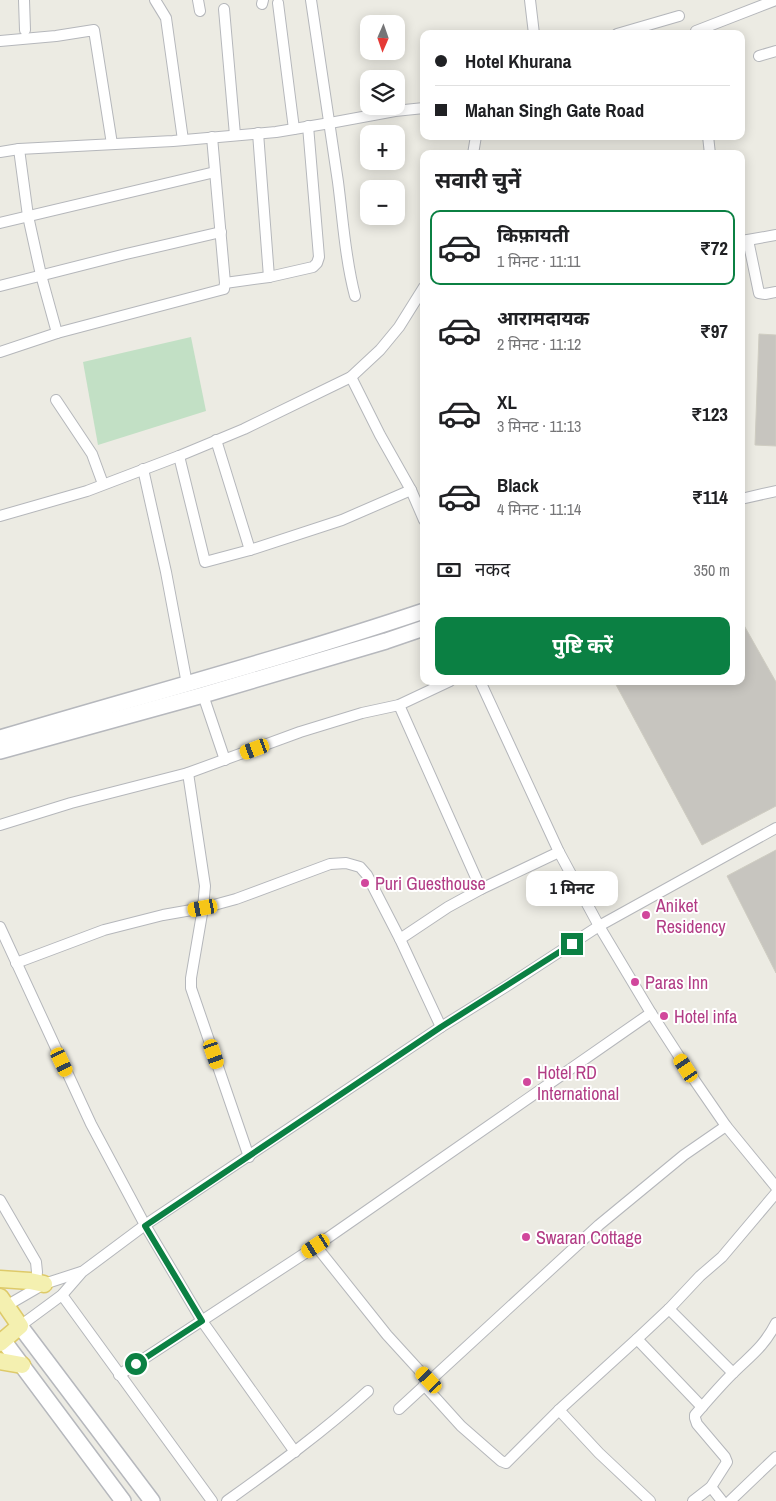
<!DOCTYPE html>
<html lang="hi">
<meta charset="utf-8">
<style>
body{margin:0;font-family:"Archivo Narrow","Noto Sans Devanagari",sans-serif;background:#f6f6f6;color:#202124;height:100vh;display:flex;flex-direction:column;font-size:19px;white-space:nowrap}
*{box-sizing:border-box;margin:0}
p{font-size:16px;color:#757577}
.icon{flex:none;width:28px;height:28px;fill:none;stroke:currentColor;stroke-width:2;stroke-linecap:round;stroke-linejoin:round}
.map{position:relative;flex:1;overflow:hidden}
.panel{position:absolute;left:420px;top:150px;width:325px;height:535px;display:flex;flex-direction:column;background:#fff;border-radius:10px;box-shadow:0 2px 12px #0003}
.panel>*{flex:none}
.banner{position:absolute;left:420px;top:30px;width:325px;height:110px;border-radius:10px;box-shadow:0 2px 12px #0003;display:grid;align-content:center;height:110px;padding:0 15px;background:#fff}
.needle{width:32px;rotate:182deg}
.tools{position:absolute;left:360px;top:15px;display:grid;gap:10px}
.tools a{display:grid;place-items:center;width:45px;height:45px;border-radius:10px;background:#fff;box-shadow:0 2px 12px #0003;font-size:25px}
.end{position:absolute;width:22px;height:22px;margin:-11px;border:6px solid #0b8043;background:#fff;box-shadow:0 0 0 2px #fff}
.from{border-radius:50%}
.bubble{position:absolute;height:35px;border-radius:10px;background:#fff;box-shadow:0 2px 12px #0003;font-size:16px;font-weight:700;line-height:35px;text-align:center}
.car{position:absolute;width:15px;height:30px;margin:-15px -8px;border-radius:6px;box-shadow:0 0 4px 1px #0007;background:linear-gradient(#f5c518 24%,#345 0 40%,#f5c518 0 76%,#345 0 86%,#f5c518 0)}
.banner b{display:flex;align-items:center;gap:18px;height:48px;font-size:19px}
.banner b+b{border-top:1px solid #e0e0e0}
.banner i{width:12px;height:12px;background:#202124}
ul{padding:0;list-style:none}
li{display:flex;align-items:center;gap:15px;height:75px;margin:0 10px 8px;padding:0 5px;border:2px solid transparent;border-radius:10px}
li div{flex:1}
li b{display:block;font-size:19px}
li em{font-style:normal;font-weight:700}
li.selected{border-color:#0b8043}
li>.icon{width:45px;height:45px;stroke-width:1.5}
h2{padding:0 15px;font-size:22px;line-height:60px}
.pay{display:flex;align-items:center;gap:12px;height:55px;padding:0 15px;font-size:19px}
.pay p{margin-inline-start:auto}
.cta{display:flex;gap:10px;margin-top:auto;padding:10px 15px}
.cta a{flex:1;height:58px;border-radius:10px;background:#0b8043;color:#fff;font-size:20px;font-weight:700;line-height:58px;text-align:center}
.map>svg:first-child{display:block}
.green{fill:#c2e0c5}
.building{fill:#c7c5bf;stroke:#cfcdc2}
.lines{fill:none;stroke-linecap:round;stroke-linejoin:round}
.street-casing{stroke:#b5b7bb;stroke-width:12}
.secondary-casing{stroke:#b6b8bd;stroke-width:18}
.primary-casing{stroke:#deca69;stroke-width:19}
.street{stroke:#fff;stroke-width:10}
.secondary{stroke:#fff;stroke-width:15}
.primary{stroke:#f4f0b0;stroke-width:16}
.route{stroke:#0b8043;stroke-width:6}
.hotel-dot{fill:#d1479c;stroke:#fff;stroke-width:2}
.labels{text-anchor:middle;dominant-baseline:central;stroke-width:4;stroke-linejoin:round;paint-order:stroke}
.hotel-label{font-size:18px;fill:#b23c85;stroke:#fff;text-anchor:start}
</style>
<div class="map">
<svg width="776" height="1501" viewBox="0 0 776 1501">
<rect width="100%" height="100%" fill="#ecebe3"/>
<path class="green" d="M191,337l15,74 -108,34 -15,-83z"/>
<g class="building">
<path d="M759,334l17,1v111l-21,-1z"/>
<path d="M741,620l35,62v124l-74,39 -88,-164h127z"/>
<path d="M776,850v123l-49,-97z"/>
</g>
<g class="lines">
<defs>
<g id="street">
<path d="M24,0l1,30"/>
<path d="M155,0l11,18 17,122"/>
<path d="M198,0l2,11"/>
<path d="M311,0c9,61 18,121 27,182 5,38 7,76 17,114"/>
<path d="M530,0l4,34"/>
<path d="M278,3l16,126"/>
<path d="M262,4l1,-4"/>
<path d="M224,9l11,126"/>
<path d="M617,34l62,-18"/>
<path d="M696,34v-3l80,-31"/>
<path d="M0,41l56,-5 38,-6 18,114"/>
<path d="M759,56l17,-5"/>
<path d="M258,133l11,144"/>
<path d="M708,136l2,18"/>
<path d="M19,149l9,67 13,59 16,58 167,-44 1,-6 -13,-146"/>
<path d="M0,152l19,-3 154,-8 103,-9 54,-9 65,-12 29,-3"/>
<path d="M473,154l3,-18"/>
<path d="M0,223l215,-51"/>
<path d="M748,240l11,53 6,1 11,-2"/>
<path d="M742,241l34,-6"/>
<path d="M225,283l44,-6 44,-10 4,-4 2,-6 -11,-131"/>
<path d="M0,286l126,-32 95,-22"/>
<path d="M0,352l57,-19"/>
<path d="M351,377l29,58 31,55 13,30"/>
<path d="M56,400l36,54 11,30"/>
<path d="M216,440l34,110"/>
<path d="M179,456l26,106 45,-12 92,-30 69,-30"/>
<path d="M143,469l23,103 21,112"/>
<path d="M741,499l35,-8"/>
<path d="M0,516l87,-25 92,-35 65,-27 107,-52 29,-27 19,-23 25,-40"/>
<path d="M480,681l79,171 40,74 52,87 44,68 31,45 50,61"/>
<path d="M203,695l22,65"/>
<path d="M399,705l82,184"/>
<path d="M188,773l17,113 -2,22 -12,70v10l58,169"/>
<path d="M0,825l71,-22 117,-30 112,-41 62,-19 37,-8 51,-24"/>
<path d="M0,927l91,197 54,101 57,96 93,131"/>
<path d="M400,939l48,-32 33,-18 78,-37"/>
<path d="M16,963l88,-33 59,-15 40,-7 33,-9 94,-35 16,-1 14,4 7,8 33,64 41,88"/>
<path d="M0,1200l36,62 1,10 -1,10"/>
<path d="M316,1246l71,89 42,46"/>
<path d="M62,1295l150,206"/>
<path d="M6,1306l38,-22 37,-12"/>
<path d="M669,1309l64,64"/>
<path d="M20,1326l42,-31 20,-23 63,-47 296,-198 69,-43 89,-58 177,-98"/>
<path d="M637,1339l65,68"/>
<path d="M119,1375l197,-129 335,-233"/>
<path d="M424,1385l37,41 40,35 5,2 53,-53 78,-71 32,-30 31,-33 22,-19 54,-64"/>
<path d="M399,1409l200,-184 85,-70 42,-29"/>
<path d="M559,1410l40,43 51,48"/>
<path d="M711,1487l11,14"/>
<path d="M227,1501c49,-35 97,-70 141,-110"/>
<path d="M693,1501l18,-14 16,-25 -2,-5 -28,-33 -2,-6v-3c12,-14 24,-28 37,-41 19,-19 31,-26 44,-51"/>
<path d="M730,1501l46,-44"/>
</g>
<g id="secondary">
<path d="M0,738c141,-42 284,-80 424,-127"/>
<path d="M0,751l203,-56 183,-54 38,-13"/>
<path d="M20,1326l132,175"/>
<path d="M3,1340l120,161"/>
</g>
<g id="primary">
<path d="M0,1279l30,2 14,3"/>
<path d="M0,1297l20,29 -20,17"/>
<path d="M0,1361l22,4"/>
</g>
</defs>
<use href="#street" class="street-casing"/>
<use href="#secondary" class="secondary-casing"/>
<use href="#primary" class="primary-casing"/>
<use href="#street" class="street"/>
<use href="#secondary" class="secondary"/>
<use href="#primary" class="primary"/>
</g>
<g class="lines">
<path class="route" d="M136,1364l66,-43 -57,-95 296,-199 131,-83"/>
</g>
<g class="hotel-dot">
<circle cx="365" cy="883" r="5"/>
<circle cx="646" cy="915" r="5"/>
<circle cx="635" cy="982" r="5"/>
<circle cx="664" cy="1016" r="5"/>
<circle cx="527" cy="1082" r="5"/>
<circle cx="526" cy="1237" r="5"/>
</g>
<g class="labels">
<g class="hotel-label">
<text x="375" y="883">Puri Guesthouse</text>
<text x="656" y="905">Aniket<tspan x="656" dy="21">Residency</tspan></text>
<text x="645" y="982">Paras Inn</text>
<text x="674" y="1016">Hotel infa</text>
<text x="537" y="1072">Hotel RD<tspan x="537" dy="21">International</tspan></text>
<text x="536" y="1237">Swaran Cottage</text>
</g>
</g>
</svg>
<div class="tools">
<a><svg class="needle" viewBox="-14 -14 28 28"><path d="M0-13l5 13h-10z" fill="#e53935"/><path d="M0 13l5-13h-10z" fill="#757577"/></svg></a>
<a><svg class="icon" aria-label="layers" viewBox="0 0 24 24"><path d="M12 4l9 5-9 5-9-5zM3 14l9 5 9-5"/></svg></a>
<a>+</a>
<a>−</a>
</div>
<i class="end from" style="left:136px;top:1364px"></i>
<i class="end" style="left:572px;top:944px"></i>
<div class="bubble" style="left:526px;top:871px;width:92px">1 मिनट</div>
<i class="car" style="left:255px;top:749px;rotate:250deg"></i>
<i class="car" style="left:203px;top:908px;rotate:260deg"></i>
<i class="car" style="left:214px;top:1054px;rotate:161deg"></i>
<i class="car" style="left:62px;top:1062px;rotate:155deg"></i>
<i class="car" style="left:686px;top:1068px;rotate:327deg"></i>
<i class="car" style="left:316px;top:1246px;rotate:237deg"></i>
<i class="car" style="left:429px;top:1380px;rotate:317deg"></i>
<div class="banner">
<b><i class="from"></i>Hotel Khurana</b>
<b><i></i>Mahan Singh Gate Road</b>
</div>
<section class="panel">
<h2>सवारी चुनें</h2>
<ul>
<li class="selected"><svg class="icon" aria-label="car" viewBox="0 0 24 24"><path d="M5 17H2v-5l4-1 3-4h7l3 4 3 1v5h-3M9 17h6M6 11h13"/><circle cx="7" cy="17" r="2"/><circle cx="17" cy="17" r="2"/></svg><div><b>किफ़ायती</b><p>1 मिनट · 11:11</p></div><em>₹72</em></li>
<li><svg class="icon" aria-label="car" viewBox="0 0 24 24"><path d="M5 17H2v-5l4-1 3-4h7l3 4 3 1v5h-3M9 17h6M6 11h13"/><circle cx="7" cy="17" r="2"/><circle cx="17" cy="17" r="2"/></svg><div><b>आरामदायक</b><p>2 मिनट · 11:12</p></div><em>₹97</em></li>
<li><svg class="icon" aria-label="car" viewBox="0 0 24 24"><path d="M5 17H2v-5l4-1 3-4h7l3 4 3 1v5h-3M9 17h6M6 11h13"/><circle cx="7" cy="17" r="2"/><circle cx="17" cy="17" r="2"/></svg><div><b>XL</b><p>3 मिनट · 11:13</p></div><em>₹123</em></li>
<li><svg class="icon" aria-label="car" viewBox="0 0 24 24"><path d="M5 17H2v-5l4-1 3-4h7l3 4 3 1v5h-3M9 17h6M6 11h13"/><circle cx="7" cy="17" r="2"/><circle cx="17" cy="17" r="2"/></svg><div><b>Black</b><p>4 मिनट · 11:14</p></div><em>₹114</em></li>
</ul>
<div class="pay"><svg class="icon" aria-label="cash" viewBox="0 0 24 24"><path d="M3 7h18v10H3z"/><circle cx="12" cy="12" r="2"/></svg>नकद<p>350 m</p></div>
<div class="cta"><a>पुष्टि करें</a></div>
</section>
</div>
